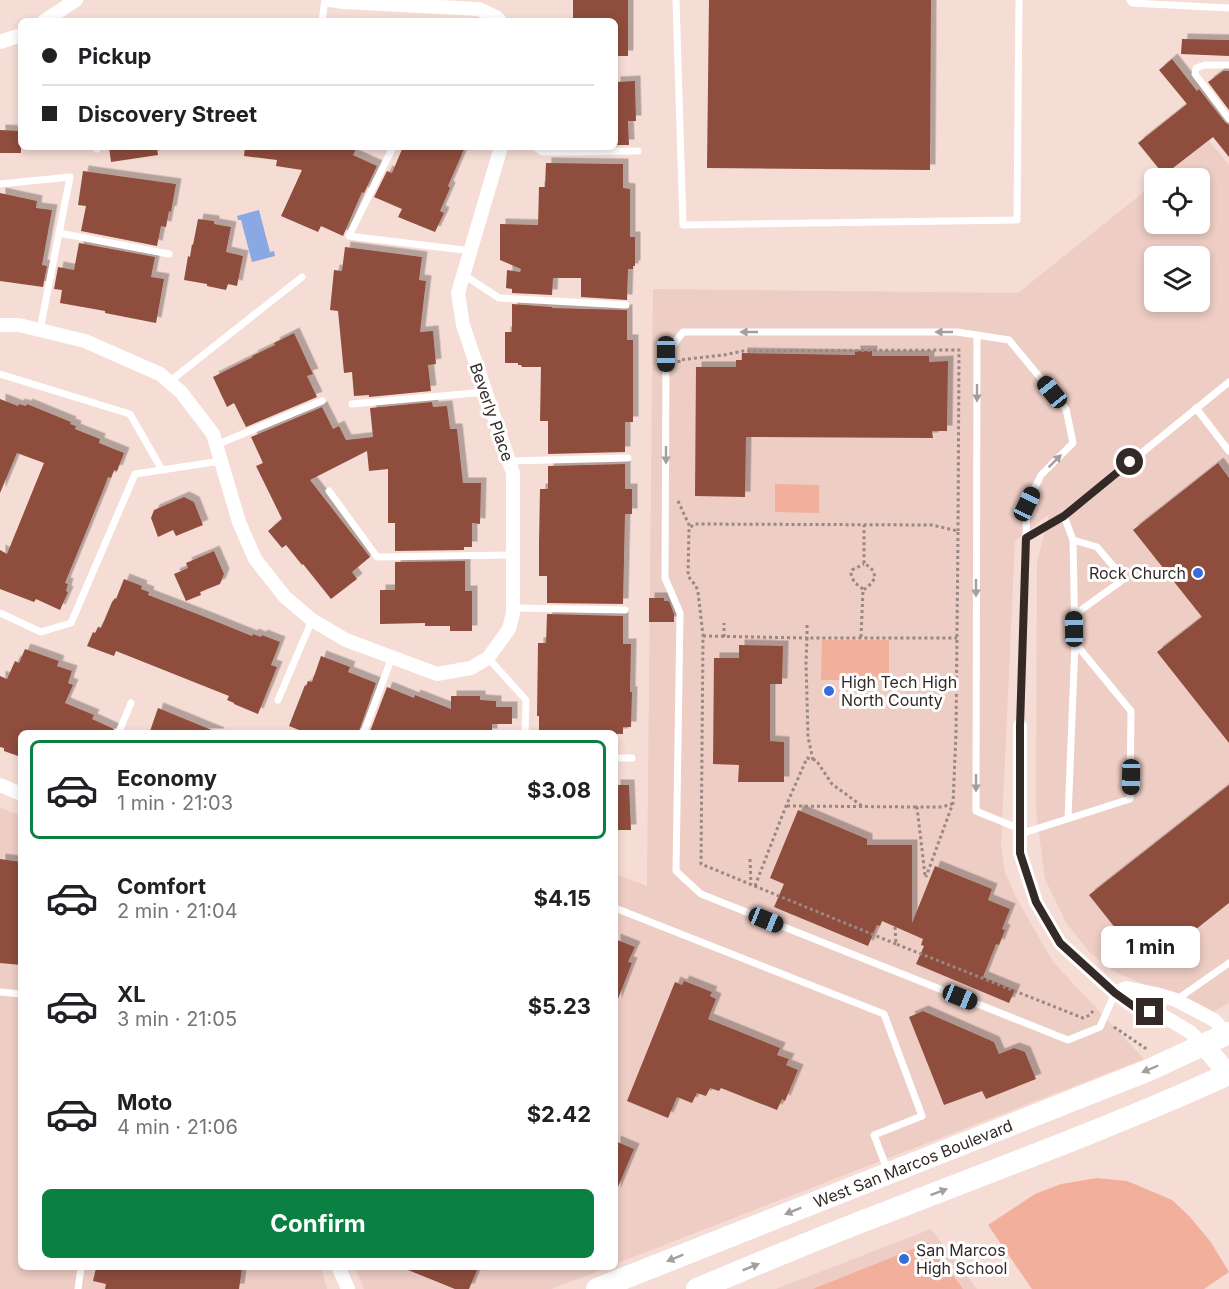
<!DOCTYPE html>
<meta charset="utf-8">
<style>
body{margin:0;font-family:Inter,sans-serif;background:#f6f6f6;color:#202124;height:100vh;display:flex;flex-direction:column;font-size:22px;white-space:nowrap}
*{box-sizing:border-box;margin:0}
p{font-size:20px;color:#757577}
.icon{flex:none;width:33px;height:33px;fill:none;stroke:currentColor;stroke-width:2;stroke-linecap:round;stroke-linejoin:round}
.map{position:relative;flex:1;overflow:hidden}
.drawer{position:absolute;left:18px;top:730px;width:600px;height:540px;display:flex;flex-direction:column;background:#fff;border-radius:9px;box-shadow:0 3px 9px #0003}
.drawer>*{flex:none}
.banner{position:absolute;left:18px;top:18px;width:600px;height:132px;border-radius:9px;box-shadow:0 3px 9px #0003;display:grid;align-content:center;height:132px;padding:0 24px;background:#fff}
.tools{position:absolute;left:1144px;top:168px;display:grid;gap:12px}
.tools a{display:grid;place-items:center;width:66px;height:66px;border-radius:9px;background:#fff;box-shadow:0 3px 9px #0003;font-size:30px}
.end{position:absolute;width:27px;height:27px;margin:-14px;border:8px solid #332a27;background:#fff;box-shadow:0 0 0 3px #fff}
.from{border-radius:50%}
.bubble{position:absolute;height:42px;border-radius:9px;background:#fff;box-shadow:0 3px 9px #0003;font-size:20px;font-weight:700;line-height:42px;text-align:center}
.car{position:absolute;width:18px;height:36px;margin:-18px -9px;border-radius:8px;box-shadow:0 0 4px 2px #0007;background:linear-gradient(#222 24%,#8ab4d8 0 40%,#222 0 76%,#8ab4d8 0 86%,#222 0)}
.banner b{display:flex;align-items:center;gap:21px;height:57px;font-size:22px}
.banner b+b{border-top:2px solid #e0e0e0}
.banner i{width:15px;height:15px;background:#202124}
ul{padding:10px 0 0;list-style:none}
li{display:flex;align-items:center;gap:18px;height:99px;margin:0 12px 9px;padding:0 12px;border:3px solid transparent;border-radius:9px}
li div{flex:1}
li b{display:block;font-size:22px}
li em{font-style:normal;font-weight:700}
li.on{border-color:#0b8043}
li>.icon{width:54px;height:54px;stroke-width:1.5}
.primary-button{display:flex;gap:12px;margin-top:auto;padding:12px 24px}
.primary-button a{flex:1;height:69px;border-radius:9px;background:#0b8043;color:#fff;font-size:24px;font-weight:700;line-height:69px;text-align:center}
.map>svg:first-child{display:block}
.built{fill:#edcdc4;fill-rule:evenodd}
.green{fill:#f1af9c}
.water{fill:#8aa9e4}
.building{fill:#8e4e3c;filter:url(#shadow)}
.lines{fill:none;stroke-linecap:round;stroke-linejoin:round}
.path{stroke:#998883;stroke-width:3;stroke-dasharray:3 3;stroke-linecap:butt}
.lane{stroke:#fff;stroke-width:7}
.street{stroke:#fff;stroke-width:14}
.secondary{stroke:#fff;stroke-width:20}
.primary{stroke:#fff;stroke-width:22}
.oneway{fill:#a39f9e}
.route{stroke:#332a27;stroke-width:8}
.poi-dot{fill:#376cdb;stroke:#fff;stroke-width:2}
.labels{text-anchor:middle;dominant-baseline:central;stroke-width:6;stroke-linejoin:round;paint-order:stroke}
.street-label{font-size:16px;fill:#332a27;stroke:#fff}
.poi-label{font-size:16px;fill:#332a27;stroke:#fff;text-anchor:start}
</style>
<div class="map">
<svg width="1229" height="1289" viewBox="0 0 1229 1289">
<defs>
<filter id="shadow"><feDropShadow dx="5.5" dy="-5.5" stdDeviation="0" flood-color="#0004"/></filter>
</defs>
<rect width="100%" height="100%" fill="#f5dcd5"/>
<g class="built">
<path d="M1208,140l21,25v838l-18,10 -96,-41 -24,-18 -24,-30 -22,-45 -9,-69 1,-247 12,-49 -34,27 -14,304 4,28 13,28 35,61 91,97 -529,205v-390l32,12 6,-597 365,4 137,-110v41h45v-46h-39zM1155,256h45v46h-45z"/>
<path d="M0,808l21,8v452h300l6,21h-327z"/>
<path d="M931,1229l46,60h-201z"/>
<path d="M355,1268h252l-56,21h-187z"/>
</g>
<g class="green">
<path d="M775,484l44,1v28l-44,-1z"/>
<path d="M822,640h67v40h-68z"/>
<path d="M1097,1178l30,3 45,19 17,16 21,25 19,31 -25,17h-172l-44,-64 47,-31 26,-10z"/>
<path d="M929,1243l34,46h-150l115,-46z"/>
</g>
<path class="water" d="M259,210l11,42 4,-1 1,5 -23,6 -11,-42h-3l-1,-4z"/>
<g class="building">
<path d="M573,0h55v56h-13v-35h-42z"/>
<path d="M709,0h222l-1,170 -223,-2z"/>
<path d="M1182,39l47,1v16l-48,-2z"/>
<path d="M1172,59l25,32 2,-2 26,33 4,3v32l-16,-20 -49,38 -26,-32 49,-39 -28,-34z"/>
<path d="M1223,71h6v39l-21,-28z"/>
<path d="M635,81l1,40h-8l1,24h-14v-63z"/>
<path d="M0,130l21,1v22h-21z"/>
<path d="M109,147h48l1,8 -47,7z"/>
<path d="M245,147h112l-4,8 24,11 -13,27 -2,-1 -19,44 -22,-10 -3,6 -37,-16 21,-46 -26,-4 1,-6 -33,-4z"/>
<path d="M403,147h62l-17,39 2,2 -10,23 4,2 -9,19 -37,-15 4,-8 -28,-12 13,-26 5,2z"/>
<path d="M546,163l77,1v24l7,1v48h5v29h-2v3h-5l-1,31 -46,-3v-19h-28l-1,17 -40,-2v-4l-6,-1 1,-18 13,2 1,-3 -21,-9v-36l38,1 1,-38h6z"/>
<path d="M83,171l93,13 -5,28 -2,-1 -3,16 -5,-1 -4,20 -76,-15 5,-25 -8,-1z"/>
<path d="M0,193l37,8 -1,7 16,2 -10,55 5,1 -4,21 -43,-6z"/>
<path d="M198,219l16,2v3l17,3 -5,25 17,4 -6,30 -9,-2 -2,6 -19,-4v-2l-23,-4 4,-24 2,1 2,-13 1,1z"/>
<path d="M79,243l76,14 -4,20 13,2 -8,44 -51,-10v-2l-45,-8 2,-13 -8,-1 4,-22 16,3z"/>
<path d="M345,247l77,10 -3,23 7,1 -6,51 13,-1 3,33 -8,1 3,26 -62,6v-2l-15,1 -2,-24 -8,1 -6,-62 -8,-1 4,-40 8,1z"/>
<path d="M512,304l40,3v1l75,2v30h6v82h-8v30l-77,2v-33h-8l1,-54h-19l-1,-2h-3v-2h-13v-31h7z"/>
<path d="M294,333l19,41 -6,2 10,21 -71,30 -12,-24 -7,4 -14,-30 40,-20 -1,-1 23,-11 -1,-2z"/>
<path d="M855,351h17v5h57v6l19,-1 -1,70h-15l1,7 -187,-1 -1,60 -50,-1 1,-129h40v-7h6v-7l113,2z"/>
<path d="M0,399l18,7 1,-2 7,2 1,-2 44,18 -1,2 6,2 -1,3 25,10 -1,4 25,10 -7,18 -3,-1 -3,8 -3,-1 -6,16 -37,90 3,1 -2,7 2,1 -8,18 -24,-11 -2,3 -34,-13v-39l7,4 37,-91 -27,-10 -17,40z"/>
<path d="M432,402l1,5 14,-1 3,23h7l6,54h18l-1,41 -8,-1v24h-8v3l-69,1v-28h-7v-54l-19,2 -2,-20 -57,29 60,77 -18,15 5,7 -26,20 -28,-35 -1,1 -16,-20 -4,3 -14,-17 14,-12 -26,-53 7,-3 -12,-26 71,-30 11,22 6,-3 7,14 27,-3 -3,-29z"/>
<path d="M1218,463l11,15v265l-72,-91 45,-35 -69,-87z"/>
<path d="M625,464v25h7v25h-7l-2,90 -76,-1v-27h-8v-33l1,-54h8v-23z"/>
<path d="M184,497l10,5 9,23 -27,11 -3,-6 -15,7 -7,-19 3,-8z"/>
<path d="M214,551l10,23 -4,10 -20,8 1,3 -15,6 -12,-27 14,-6 -2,-5z"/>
<path d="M465,561v30h7v40h-22v-5h-25v-3l-45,1v-34h15v-28z"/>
<path d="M124,579l18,7 -1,3 8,3 -1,3 57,22 47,19 1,-2 8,3 1,-2 18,7 -9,23 6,2 -19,47 -24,-10v-1l-7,-3 2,-4 -113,-45 -2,5 -27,-10 6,-14 2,1 3,-6 3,1 11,-26 3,-4 1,1z"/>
<path d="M649,598h15v3h5l5,13v8h-25z"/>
<path d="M547,614l76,2v28h8l-1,48h2l-1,35h-8v7l-84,-1v-17h-2l1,-73h8z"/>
<path d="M739,645l44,1 -1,38h-12v57l14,1v40h-46l1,-17 -26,-1 1,-106h25z"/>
<path d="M25,649l34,12 -2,5 15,5 -4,12 5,2 -8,18 29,12 -2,4 22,10 -2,5h-91v16l-3,6 -14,-5v-3l-4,-1v-71l7,3 8,-18 4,2z"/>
<path d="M321,656l29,11 -2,5 28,11 -18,51h-49l-20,-8 16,-41 1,1 2,-5 4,1z"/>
<path d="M387,687l27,11 1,-3 36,14v-13h29v4l16,1v6h16v17h-20v10h-123z"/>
<path d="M158,708l61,25v1h-70z"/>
<path d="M615,785h14l2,45h-16z"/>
<path d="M1229,785v118l-82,65 -58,-73z"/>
<path d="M798,810l69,29v6h45v78l23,-57 57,23 -4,11 22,9 -8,20 3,1 -6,15 -3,-1 -13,33 32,13 -6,13 -93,-39 8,-18 -3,-1 2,-6 -41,-18 -2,5 -3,-1 -9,21 -94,-39 10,-23 -14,-6z"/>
<path d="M0,859l21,3v103l-21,-2z"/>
<path d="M615,939l20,8 -7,15 4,1 -16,41z"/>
<path d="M684,981l28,11 -2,4 6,3 -8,20 72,29 -3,7 12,4 -3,6 12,5 -13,31 -3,-2 -5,11 -56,-22 -2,3 -9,-3 -4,8 -9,-3 -5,10 -15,-6 -9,21 -41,-17 48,-119 7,3z"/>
<path d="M923,1011l71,31 5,12 15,-6 11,4 11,27 -50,20 -4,-8 -38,14 -35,-88z"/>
<path d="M615,1141l19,8 -19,45z"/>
<path d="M96,1268h146l-3,21h-134l1,-5 -13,-3z"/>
<path d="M403,1268h75l-9,21h-14z"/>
</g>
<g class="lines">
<g class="path">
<path d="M679,363v-3l45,-5 19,-4 216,-1 -1,181"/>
<path d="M678,501l12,26"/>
<path d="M863,589l-9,-7 -3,-8 1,-4 12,-6"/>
<path d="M703,636l104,2v-13"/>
<path d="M724,637v-14"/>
<path d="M861,637l2,-47 5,-3 7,-9c-1,-7 -4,-12 -11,-14v-39"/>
<path d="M813,760l-5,-23 -2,-74 1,-25h150"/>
<path d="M787,806l130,1"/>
<path d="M750,859l1,25"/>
<path d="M925,875l-8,-68h25l10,-3"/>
<path d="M755,886l31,-80 21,-48 9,2 16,24 30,22"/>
<path d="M895,927l1,17 187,74 7,-3 3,-4"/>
<path d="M896,944l-195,-80 2,-229 -5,-43 -2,-6 -8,-10 1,-48 6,-4 237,1 26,6 -2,202 -3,70 -27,74"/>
<path d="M1114,1027l34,23"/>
</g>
<g class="lane">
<path d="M676,0l7,225 334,-5 2,-220"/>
<path d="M1130,0l2,3 97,5"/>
<path d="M322,21l3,-21"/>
<path d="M1229,65h-24l-9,3 -1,6 34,45"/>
<path d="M393,147l-44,89 122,15"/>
<path d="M535,147l7,5 96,-1"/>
<path d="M97,149v-2"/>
<path d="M0,184l70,-7 -30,153"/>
<path d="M59,233l110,21"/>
<path d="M464,275l35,23 127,7"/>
<path d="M977,335l-1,476 44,18"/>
<path d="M0,374l130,40 32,56"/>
<path d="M169,382l133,-105"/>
<path d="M352,404l134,-12"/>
<path d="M1196,408l33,43"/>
<path d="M216,445l106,-44"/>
<path d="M510,461l118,-3"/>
<path d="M329,491l48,66 136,-2"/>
<path d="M1064,516l165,-134"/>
<path d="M1073,540l24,7 27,32 -50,36"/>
<path d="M513,608l112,2"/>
<path d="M0,613l41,19 30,-9 64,-149 86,-13"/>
<path d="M488,658l38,42 -1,34"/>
<path d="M278,700l34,-80"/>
<path d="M1020,726l7,-222 14,-29 32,-32 -7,-34 -57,-69 -52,-8h-274l-17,22 -1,224 15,35 -4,258 25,23 367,146 32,-13 15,-34"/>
<path d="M118,734l13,-31"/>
<path d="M363,734l29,-77"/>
<path d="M615,758h17"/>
<path d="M1068,818l7,-175"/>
<path d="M1020,834l110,-35 1,-88 -56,-68 -2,-103 -9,-24 -38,22"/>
<path d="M615,908l269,106 38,102 -48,19 13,34"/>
<path d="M0,992l21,2"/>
<path d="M1176,1000l53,-37"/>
<path d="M78,1289l3,-21"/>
</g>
<g class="street">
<path d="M330,0l13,2 136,7 17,8 4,4"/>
<path d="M44,21l32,-21"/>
<path d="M0,42l21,-7"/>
<path d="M0,325h19l66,16 75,33 21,18 32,42 26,88 16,37 30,38 27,23 34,20 91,34 34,-6 17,-10 21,-29 4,-16v-140l-50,-148 -5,-32 43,-146"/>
<path d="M1020,726v127l16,49 24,41 55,50 21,15 29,9 25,15 14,13"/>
<path d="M0,785l21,9"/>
<path d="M1115,993l11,-5 30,6 20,6 38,20 13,14"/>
<path d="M339,1268l9,21"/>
</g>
<path class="secondary" d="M1204,1045l25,30"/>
<g class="primary">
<path id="s1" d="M597,1289l552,-219 80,-37"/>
<path d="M697,1289c63,-26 126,-53 190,-77 115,-45 230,-87 342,-138"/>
</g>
</g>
<defs><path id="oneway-solid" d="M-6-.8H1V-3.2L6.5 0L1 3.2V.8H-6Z" transform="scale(1.5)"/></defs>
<g class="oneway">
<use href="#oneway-solid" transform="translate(749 332) rotate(180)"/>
<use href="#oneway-solid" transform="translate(944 332) rotate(180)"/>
<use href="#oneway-solid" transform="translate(977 393) rotate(90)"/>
<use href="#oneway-solid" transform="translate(666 455) rotate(90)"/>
<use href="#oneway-solid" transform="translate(1055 461) rotate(-45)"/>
<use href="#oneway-solid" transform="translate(976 588) rotate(90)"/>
<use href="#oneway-solid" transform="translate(976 783) rotate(90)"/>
<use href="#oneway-solid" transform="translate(1150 1069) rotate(157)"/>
<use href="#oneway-solid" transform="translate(939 1192) rotate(-21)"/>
<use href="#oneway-solid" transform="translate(793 1211) rotate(158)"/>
<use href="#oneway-solid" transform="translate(675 1258) rotate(158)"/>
<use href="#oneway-solid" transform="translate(751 1267) rotate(-22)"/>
</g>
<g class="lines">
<path class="route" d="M1130,462l-66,54 -38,22 -6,188v127l16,49 24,41 55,50 21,15 14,4"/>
</g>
<g class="poi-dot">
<circle cx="1198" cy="573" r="6"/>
<circle cx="829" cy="691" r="6"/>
<circle cx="904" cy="1259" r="6"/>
</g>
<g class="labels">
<g class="street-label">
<text transform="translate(492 412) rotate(71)">Beverly Place</text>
<text stroke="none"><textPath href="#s1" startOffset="340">West San Marcos Boulevard</textPath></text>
</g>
<g class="poi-label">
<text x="1186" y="573" text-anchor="end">Rock Church</text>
<text x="841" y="682">High Tech High<tspan x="841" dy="18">North County</tspan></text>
<text x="916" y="1250">San Marcos<tspan x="916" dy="18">High School</tspan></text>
</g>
</g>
</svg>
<div class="tools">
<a><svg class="icon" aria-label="locate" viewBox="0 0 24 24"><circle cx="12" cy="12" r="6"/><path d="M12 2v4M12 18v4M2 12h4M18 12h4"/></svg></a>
<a><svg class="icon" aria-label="layers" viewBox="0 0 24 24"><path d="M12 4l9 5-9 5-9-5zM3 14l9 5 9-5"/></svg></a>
</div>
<i class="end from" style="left:1130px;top:462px"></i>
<i class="end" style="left:1150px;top:1012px"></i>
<div class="bubble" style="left:1101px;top:926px;width:99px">1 min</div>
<i class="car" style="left:666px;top:354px;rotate:180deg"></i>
<i class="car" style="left:1052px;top:392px;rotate:321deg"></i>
<i class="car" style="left:1027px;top:504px;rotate:25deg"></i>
<i class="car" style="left:1074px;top:629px;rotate:359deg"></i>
<i class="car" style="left:1131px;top:777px;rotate:181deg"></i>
<i class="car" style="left:766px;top:920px;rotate:112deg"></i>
<i class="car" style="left:960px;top:997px;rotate:112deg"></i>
<div class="banner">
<b><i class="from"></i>Pickup</b>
<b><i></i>Discovery Street</b>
</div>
<section class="drawer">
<ul>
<li class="on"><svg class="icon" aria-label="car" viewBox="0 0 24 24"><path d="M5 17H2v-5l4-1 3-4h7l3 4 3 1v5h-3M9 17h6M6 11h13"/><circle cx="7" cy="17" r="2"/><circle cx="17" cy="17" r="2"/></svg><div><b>Economy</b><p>1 min · 21:03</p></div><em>$3.08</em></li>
<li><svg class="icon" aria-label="car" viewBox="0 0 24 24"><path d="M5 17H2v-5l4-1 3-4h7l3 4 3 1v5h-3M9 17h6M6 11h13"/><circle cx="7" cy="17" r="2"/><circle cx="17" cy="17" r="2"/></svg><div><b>Comfort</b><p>2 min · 21:04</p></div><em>$4.15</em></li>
<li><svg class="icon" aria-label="car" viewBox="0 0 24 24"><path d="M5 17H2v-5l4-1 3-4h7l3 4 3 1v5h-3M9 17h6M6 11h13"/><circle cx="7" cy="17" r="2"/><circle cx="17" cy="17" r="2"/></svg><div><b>XL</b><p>3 min · 21:05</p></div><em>$5.23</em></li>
<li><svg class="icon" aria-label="car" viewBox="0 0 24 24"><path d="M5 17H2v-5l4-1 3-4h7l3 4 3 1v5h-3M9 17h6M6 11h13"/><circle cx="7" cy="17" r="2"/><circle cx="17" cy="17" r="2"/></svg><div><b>Moto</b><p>4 min · 21:06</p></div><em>$2.42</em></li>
</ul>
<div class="primary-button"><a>Confirm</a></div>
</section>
</div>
